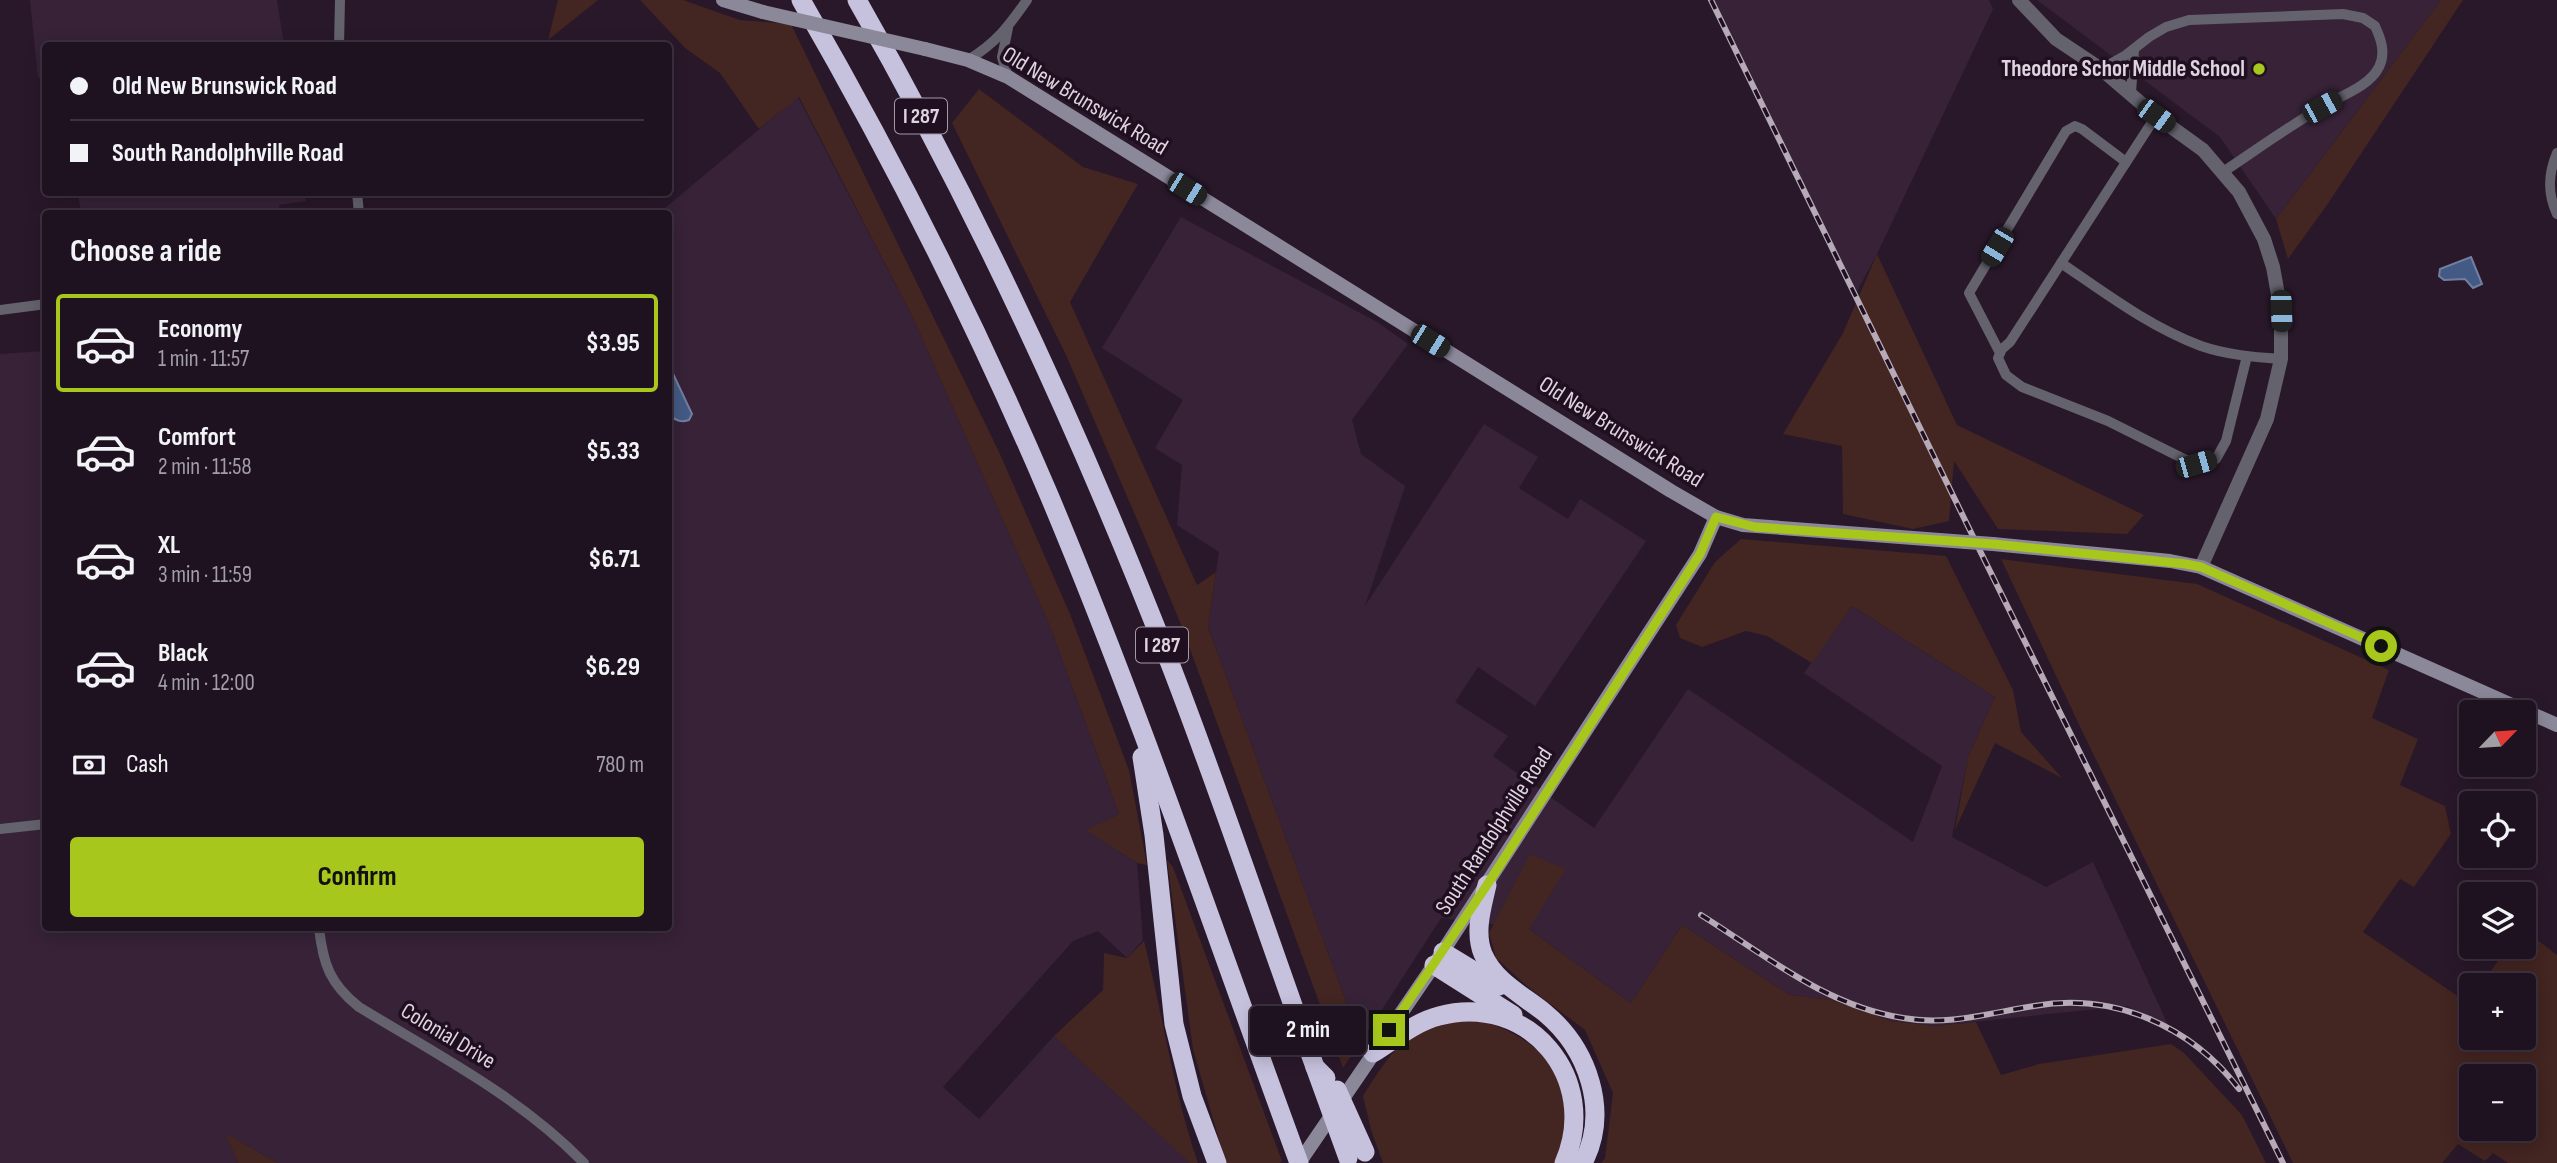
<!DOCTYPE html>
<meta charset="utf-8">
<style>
body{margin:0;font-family:"Sofia Sans Condensed",sans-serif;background:#2c202d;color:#f1f3f6;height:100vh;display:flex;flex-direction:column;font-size:26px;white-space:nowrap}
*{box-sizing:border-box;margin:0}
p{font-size:23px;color:#a19ea5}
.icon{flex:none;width:38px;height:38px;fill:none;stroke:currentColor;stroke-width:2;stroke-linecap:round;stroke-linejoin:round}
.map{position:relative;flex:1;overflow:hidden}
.side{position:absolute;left:42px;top:210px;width:630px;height:721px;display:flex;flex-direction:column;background:#1f1220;border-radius:7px;box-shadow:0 4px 18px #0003,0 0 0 2px #3c323e}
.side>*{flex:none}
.top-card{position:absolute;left:42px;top:42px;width:630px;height:154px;border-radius:7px;box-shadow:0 4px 18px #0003,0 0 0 2px #3c323e;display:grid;align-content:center;height:154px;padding:0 28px;background:#1f1220}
.needle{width:46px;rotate:65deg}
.fabs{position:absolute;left:2459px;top:700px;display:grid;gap:14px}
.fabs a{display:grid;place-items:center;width:77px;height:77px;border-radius:7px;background:#1f1220;box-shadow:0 4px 18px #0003,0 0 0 2px #3c323e;font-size:35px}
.end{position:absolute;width:32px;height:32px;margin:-16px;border:9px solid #a8c71c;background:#111;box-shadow:0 0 0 4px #111}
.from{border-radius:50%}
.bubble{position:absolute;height:49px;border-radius:7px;background:#1f1220;box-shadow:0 4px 18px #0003,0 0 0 2px #3c323e;font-size:23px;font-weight:700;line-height:49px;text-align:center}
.car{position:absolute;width:21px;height:42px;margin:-21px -10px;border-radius:9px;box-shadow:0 0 5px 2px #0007;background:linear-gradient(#222 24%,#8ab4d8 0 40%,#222 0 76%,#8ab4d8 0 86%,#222 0)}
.top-card b{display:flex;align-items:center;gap:24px;height:66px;font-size:26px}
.top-card b+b{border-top:2px solid #3c323e}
.top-card i{width:18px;height:18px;background:#f1f3f6}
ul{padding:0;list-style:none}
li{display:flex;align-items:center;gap:21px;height:98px;margin:0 14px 10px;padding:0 14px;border:4px solid transparent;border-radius:7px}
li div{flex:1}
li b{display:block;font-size:26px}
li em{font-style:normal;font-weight:700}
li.current{border-color:#a8c71c}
li>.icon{width:63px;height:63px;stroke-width:1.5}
h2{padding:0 28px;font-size:32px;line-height:84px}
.pay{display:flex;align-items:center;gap:18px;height:77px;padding:0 28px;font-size:26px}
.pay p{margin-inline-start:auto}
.button{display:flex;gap:14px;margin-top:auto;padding:14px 28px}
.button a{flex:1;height:80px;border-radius:7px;background:#a8c71c;color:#111;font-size:28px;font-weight:700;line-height:80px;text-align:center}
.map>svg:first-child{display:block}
.built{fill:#372238}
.green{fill:#432521;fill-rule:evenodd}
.water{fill:#435a84;stroke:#727e9f;stroke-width:2}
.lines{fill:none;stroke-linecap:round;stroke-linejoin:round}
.minor{stroke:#64626d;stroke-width:10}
.tertiary{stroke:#64626d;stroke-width:14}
.secondary{stroke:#8b889a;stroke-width:14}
.motorway{stroke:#c6c1dd;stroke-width:19}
.rail-casing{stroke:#b6aab7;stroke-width:6}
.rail{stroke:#1f0f20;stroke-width:3.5;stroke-dasharray:10;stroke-linecap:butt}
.secondary-bridge{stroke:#8b889a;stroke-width:14}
.motorway-bridge{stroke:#c6c1dd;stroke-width:19}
.route{stroke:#a8c71c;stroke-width:9}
.poi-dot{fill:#a8c71c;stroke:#1f0f20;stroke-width:2.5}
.labels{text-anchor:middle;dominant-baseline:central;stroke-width:7;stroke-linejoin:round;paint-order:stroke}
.shield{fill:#1f0f20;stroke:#a598a5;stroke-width:2}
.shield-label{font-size:21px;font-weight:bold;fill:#ded3de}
.poi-label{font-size:23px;font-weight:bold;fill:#ded3de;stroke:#1f0f20;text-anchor:end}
.street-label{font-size:23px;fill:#ded3de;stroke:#1f0f20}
</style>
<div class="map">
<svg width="2557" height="1163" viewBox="0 0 2557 1163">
<rect width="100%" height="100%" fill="#29182a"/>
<g class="built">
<path d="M30,0h247l7,45 -238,1 -1,31 -7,1z"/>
<path d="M1710,0h279l4,9 -116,245 -23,43z"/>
<path d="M2037,0h404l-165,219 -56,-82z"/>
<path d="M798,97l114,219 137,308 70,190 -32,16 50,33 6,77 -16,18 -29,-27 -25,10 -130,146 36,32 75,-83 137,127h-913l-52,-29 12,29h-238v-809l45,-3 1,577h622v-714l-9,-1z"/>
<path d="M304,192l2,9 -27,4 2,9 -200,-1 -3,-20z"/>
<path d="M1181,217l196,105 31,22 -56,76 9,34 44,32 -40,120 119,-182 54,33 -19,31 49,31 12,-20 66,42 -111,165 -57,-39 -23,35 53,34 -15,20 101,72 94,-139 225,153 29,-76 -138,-93 48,-67 143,91 -27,60 -16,80 94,50 47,-25 77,167 -43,-23 -193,20 -43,-5 -59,-21 -42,-5 -108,-70 -51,78 -102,-74 -88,-11 -80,124 -153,-415 11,-75 -42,-27 5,-60 -27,-17 28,-48 -81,-52z"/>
</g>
<g class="green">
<path d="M558,0h40l-50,40z"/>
<path d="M640,0h43l57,20 51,4 209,430 70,160 59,156 18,95 -10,-2 -51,-33 33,-16 -70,-190 -137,-308 -113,-219 -40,32 -39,-56 -35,-25z"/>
<path d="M2441,0h22l-136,205 -39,54 -12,-40z"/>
<path d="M979,89l104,78 55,17 -68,118 127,283 19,-13 -8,55 153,415 -18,26 -161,-441 -40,-96 -76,-176 -114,-232z"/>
<path d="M1877,254l80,171 187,90 -17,19 -129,-5 -44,-68 -5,60 -36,8 -70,-15 -1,-68 -59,-12 60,-101z"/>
<path d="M1741,539l205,17 67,134 8,42 41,46 -67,-35 -40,87 13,-73 27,-60 -143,-91 -40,57 -45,-27 -21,-5 -44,16 -22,-9 -4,-13 39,-63z"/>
<path d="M2001,559l196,25 192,86 -17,48 46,21 -18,46 45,21 6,28 -37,53 -14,-8 -37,53 105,71 3,-3v38h53v-53h-43l27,-38h16v-17l33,25v208h-49l-15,-10 -8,8 -27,-17 -16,19h-149l-211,-432zM2471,1076h53v53h-53z"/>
<path d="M1530,854l36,15 -37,60 102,74 51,-78 108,70 42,5 59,21 43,5 42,-4 25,53 38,-11 132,-20 13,9 58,62 24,48h-665l4,-5 8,-65 -28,-63 -57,-43 -32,-29 -7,-25z"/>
<path d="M1167,860l6,7 109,294 -2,2h-53l-2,-2 -32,-112z"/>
<path d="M1144,941c19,74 29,150 54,222h-8l-136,-127 49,-46 1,-37 23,5z"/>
<path d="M1476,1019c55,16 91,45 89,107 -1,12 -6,25 -9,37h-173l-12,-33 -8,-34c15,-24 40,-65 68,-72 14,-3 31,-3 45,-5z"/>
<path d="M225,1133l53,30h-40z"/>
</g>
<g class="water">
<path d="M2471,257l11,27 -9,4 -8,-9 -21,1 -5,-4 1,-7z"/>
<path d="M668,363l24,51 -3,6c-8,3 -14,1 -20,-6z"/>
</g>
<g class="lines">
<g class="minor">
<path d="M1008,28l-6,29 6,20"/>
<path d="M339,46l1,-46"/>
<path d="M968,60c28,-17 41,-34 59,-60"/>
<path d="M2101,69l25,-14 23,-18 17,-10 23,-7 154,-6 20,4 12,8c6,13 11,27 4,41 -10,20 -39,29 -57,40 -34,20 -66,43 -99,65"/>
<path d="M2131,93l3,-43"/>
<path d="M2557,153c-9,21 -10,40 0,61"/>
<path d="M2126,162l-44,-33 -7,-3 -9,5 -97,162 31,60 -2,5 8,17 16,12 86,34 88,44 20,-6 10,-18 21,-85"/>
<path d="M357,192l2,22"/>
<path d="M2061,263c44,30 89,64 140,83 26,9 53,11 80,13"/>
<path d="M0,310l46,-6"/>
<path d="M2000,353l2,-4 8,-7 146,-226"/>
<path d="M0,829l46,-5"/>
<path d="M319,928c4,36 11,56 40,79 79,48 161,90 225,156"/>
</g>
<path class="tertiary" d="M2019,0l37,39 45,30 55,47 47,34 36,42 25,47 9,28 8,44v48l-14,60 -66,148"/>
<g class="secondary">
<path d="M723,0l40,12"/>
<path d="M925,49l43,11 40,17 663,414 45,26 27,8 223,17"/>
<path d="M1993,544l177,17 31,6 356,158"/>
<path d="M1299,1163l135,-198 266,-411 16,-37"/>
</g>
<g class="motorway">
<path d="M801,0c92,159 176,326 248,495 92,219 168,445 250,668"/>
<path d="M857,0c122,213 225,437 314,666 51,132 96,268 144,401l11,11"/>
<path d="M1142,757l12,78 20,189 18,72 25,67"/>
<path d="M1487,885c-5,22 -13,47 -4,69 12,28 40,41 62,59 43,36 65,98 38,150"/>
<path d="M1443,952l56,34"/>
<path d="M1434,965l79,50"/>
<path d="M1373,1053c21,-13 42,-31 66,-37 90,-24 162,63 125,147"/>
</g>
<defs>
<g id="rail">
<path d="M1711,0l274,561 298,602"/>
<path d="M1701,915c64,40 125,91 202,103 45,8 86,-5 131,-12 80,-14 157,20 205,83"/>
</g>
</defs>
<use href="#rail" class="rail-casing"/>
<use href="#rail" class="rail"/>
<g class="secondary-bridge">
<path d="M763,12l162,37"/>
<path d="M1966,542l27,2"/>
</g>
<g class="motorway-bridge">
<path d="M1315,1067l33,91"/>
<path d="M1337,1090l28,62"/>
</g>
</g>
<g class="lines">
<path class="route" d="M1389,1030l98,-145 213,-331 16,-37 39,10 238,17 193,20 15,3 180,79"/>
</g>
<circle class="poi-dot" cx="2259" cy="69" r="7"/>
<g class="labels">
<g class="shield">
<rect x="895" y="98.5" width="52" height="35" rx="5"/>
<rect x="1136" y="627.5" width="52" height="35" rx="5"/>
</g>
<g class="shield-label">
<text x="921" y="116">I 287</text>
<text x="1162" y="645">I 287</text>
</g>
<g class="poi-label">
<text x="2245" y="69">Theodore Schor Middle School</text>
</g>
<g class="street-label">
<text transform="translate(1085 101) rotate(31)">Old New Brunswick Road</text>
<text transform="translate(1621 432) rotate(32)">Old New Brunswick Road</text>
<text transform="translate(1494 831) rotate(-57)">South Randolphville Road</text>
<text transform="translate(448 1036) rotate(31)">Colonial Drive</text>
</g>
</g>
</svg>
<div class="fabs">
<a><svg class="needle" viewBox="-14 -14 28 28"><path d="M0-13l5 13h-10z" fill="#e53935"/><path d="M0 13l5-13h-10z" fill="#a19ea5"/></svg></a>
<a><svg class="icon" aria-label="locate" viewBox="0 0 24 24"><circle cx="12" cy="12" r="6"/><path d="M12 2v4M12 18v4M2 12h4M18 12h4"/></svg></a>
<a><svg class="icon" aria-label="layers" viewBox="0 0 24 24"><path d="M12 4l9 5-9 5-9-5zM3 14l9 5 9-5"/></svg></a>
<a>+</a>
<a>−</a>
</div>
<i class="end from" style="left:2381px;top:646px"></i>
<i class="end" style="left:1389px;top:1030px"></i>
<div class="bubble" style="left:1250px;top:1006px;width:116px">2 min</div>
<i class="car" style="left:2322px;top:107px;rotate:61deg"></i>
<i class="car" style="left:2156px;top:116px;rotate:126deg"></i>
<i class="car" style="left:1187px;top:189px;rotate:122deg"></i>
<i class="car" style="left:1997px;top:247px;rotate:211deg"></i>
<i class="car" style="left:2281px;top:311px;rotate:178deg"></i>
<i class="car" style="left:1430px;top:341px;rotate:122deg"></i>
<i class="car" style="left:2196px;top:464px;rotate:74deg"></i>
<div class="top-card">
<b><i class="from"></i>Old New Brunswick Road</b>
<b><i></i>South Randolphville Road</b>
</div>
<section class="side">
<h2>Choose a ride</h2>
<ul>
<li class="current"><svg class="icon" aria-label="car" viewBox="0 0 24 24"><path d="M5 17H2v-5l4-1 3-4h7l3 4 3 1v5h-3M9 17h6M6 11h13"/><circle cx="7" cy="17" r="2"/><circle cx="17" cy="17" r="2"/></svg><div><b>Economy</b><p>1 min · 11:57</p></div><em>$3.95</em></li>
<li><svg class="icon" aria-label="car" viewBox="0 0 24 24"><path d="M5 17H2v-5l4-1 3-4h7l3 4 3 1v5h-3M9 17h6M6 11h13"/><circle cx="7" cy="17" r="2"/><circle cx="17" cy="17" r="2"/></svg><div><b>Comfort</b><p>2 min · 11:58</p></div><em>$5.33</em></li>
<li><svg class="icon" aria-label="car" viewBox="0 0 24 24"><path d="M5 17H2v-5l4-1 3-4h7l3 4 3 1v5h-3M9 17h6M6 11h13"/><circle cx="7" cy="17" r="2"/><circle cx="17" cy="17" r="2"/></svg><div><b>XL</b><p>3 min · 11:59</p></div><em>$6.71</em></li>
<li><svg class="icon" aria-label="car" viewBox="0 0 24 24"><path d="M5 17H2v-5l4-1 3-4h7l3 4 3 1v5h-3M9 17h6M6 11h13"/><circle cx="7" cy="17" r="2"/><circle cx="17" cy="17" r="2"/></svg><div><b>Black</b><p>4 min · 12:00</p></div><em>$6.29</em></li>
</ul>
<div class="pay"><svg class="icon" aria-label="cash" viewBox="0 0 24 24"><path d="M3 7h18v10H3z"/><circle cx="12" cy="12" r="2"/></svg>Cash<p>780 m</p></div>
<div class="button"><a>Confirm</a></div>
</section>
</div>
